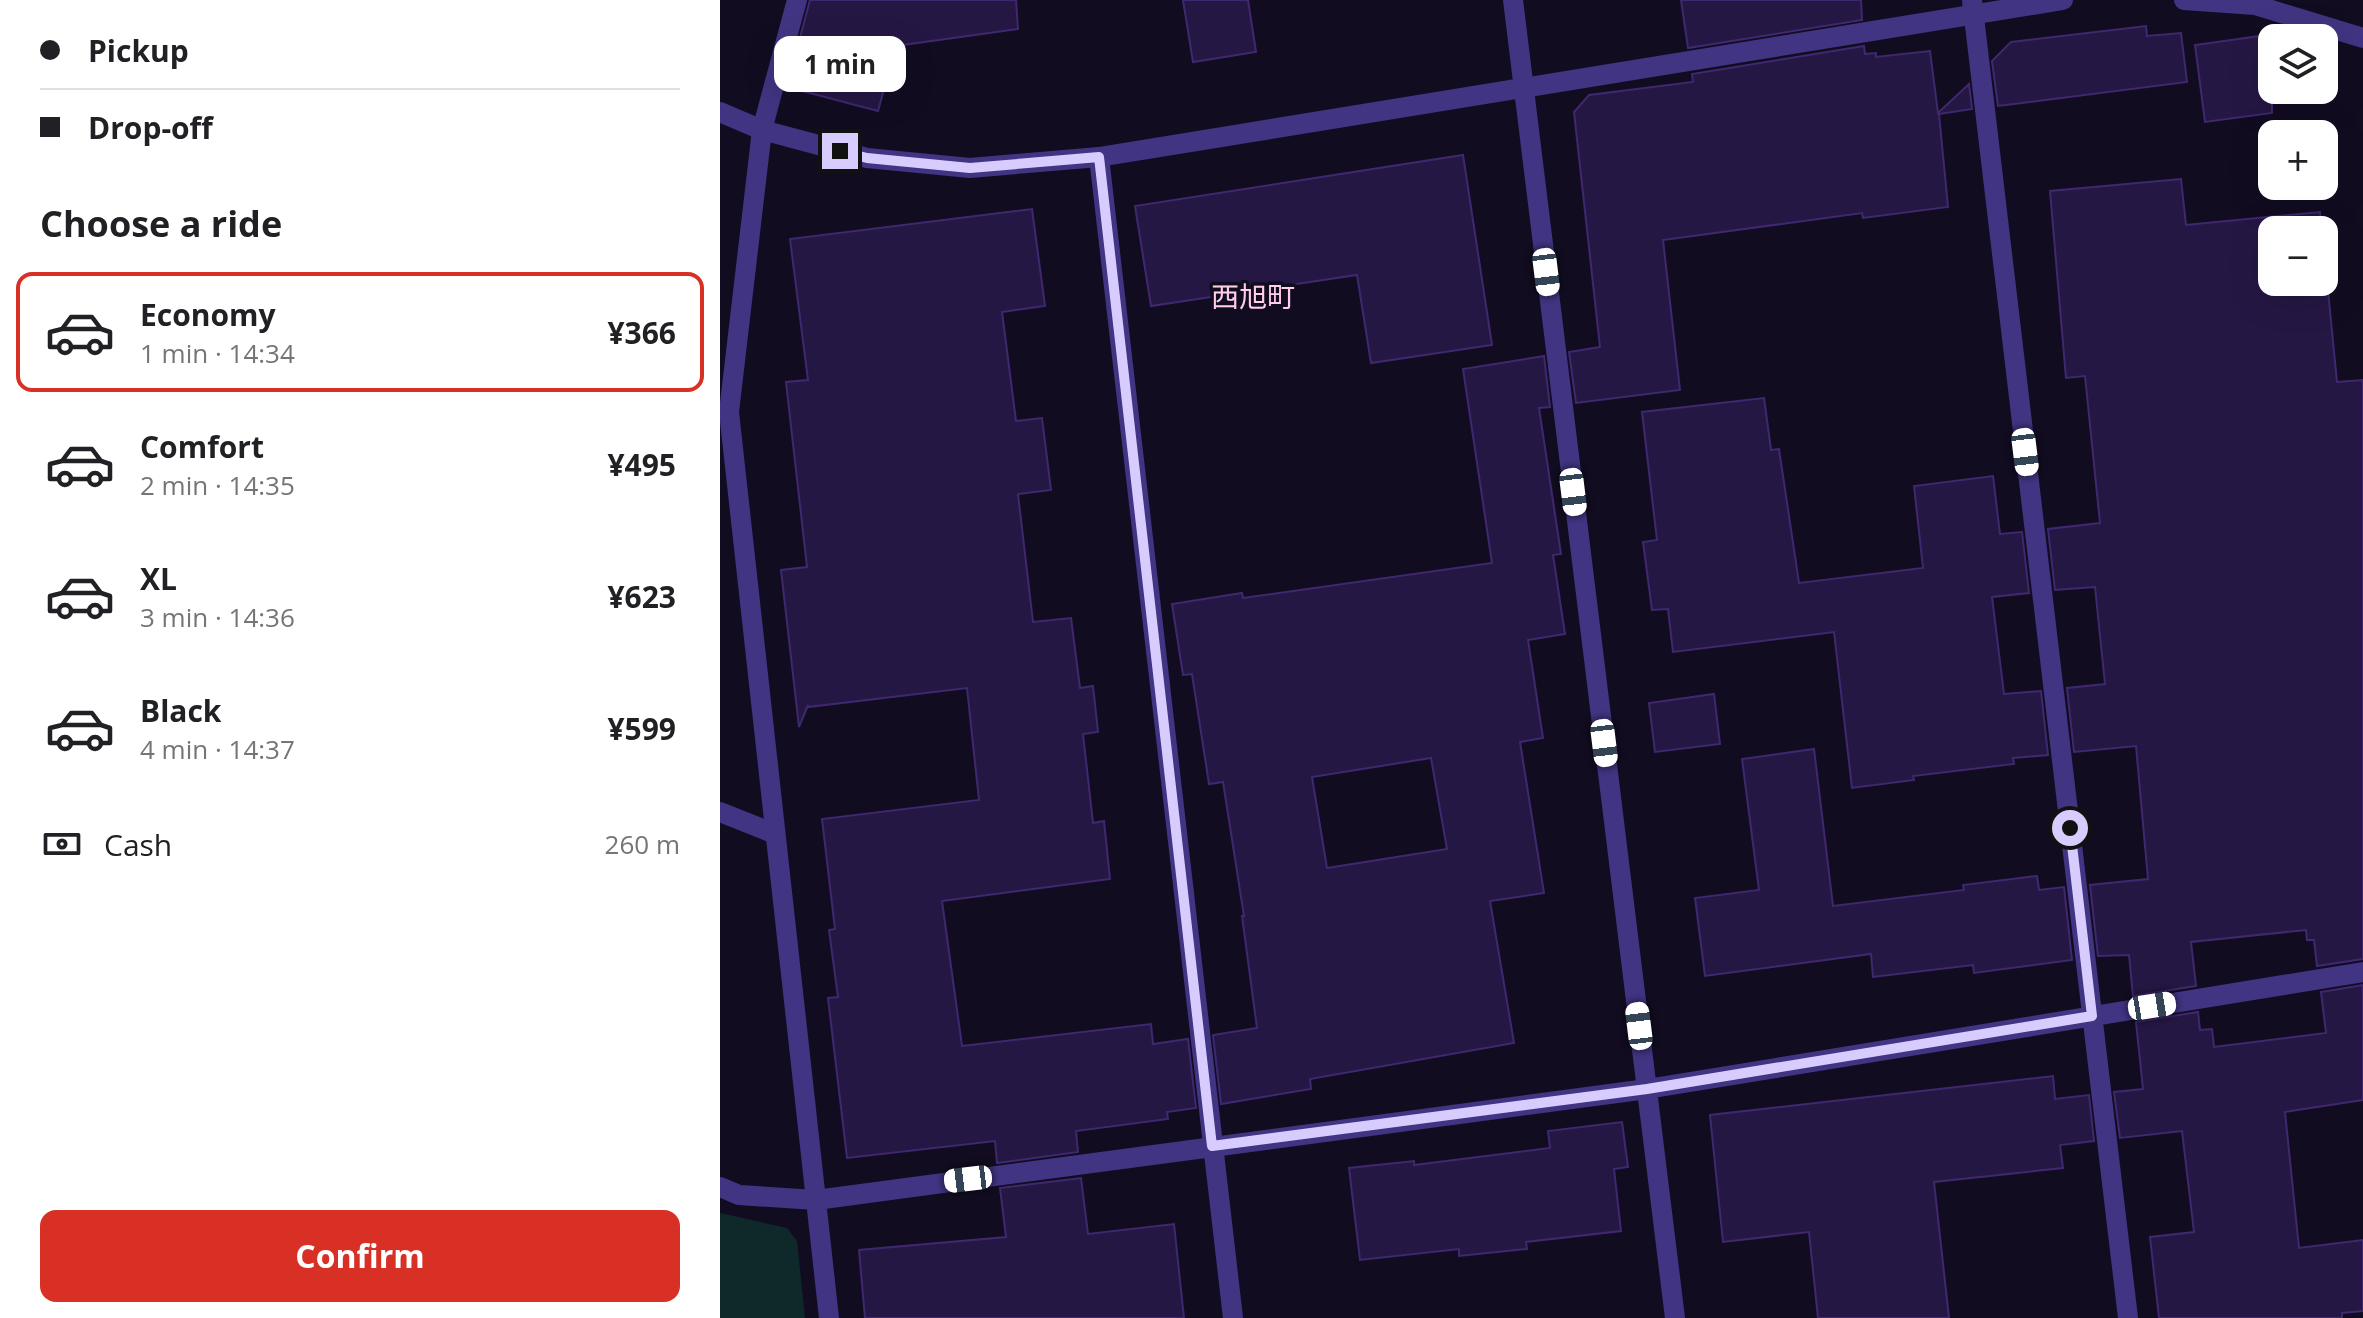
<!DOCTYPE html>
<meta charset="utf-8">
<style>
body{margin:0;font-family:"Open Sans","Noto Sans JP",sans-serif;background:#f2f2f2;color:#202124;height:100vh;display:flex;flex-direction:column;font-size:30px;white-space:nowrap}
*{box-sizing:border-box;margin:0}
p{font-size:26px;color:#757577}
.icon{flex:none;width:44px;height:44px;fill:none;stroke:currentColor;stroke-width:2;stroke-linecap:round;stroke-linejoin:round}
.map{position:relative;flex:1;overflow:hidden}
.sheet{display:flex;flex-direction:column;background:#fff;width:720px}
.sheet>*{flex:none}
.top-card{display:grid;align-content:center;height:176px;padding:0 40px;background:#fff}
.buttons{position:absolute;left:1538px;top:24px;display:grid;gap:16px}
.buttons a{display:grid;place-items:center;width:80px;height:80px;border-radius:16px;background:#fff;box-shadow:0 8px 32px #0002;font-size:40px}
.end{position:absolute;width:36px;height:36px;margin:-18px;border:10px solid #d8ccff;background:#111;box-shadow:0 0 0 4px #111}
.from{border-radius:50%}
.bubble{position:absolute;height:56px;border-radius:16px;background:#fff;box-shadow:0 8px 32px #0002;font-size:26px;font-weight:700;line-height:56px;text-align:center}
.car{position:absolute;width:24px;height:48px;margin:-24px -12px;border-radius:10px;box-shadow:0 0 6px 2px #0007;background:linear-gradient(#fff 24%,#345 0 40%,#fff 0 76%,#345 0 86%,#fff 0)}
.top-card b{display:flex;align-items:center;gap:28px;height:76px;font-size:30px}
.top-card b+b{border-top:2px solid #e0e0e0}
.top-card i{width:20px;height:20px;background:#202124}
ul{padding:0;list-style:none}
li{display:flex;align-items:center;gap:24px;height:120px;margin:0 16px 12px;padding:0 24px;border:4px solid transparent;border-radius:16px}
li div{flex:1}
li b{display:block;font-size:30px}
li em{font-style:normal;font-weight:700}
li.active{border-color:#d93025}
li>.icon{width:72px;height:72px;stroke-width:1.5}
h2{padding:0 40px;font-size:36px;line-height:96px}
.pay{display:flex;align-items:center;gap:20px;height:88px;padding:0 40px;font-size:30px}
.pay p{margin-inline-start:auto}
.cta{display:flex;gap:16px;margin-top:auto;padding:16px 40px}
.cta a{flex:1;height:92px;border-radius:16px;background:#d93025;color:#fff;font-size:32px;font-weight:700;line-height:92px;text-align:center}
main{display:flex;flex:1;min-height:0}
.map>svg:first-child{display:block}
.green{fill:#0f292b}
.building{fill:#251743;stroke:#3f2870;stroke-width:2;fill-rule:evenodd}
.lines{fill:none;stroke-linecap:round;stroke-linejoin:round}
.minor{stroke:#413482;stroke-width:20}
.route{stroke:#d8ccff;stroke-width:10}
.labels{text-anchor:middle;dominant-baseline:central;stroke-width:7;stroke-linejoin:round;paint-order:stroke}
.neighbourhood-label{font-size:28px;fill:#ffcee7;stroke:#120c21}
</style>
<main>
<section class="sheet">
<div class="top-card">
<b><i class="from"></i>Pickup</b>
<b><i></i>Drop-off</b>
</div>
<h2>Choose a ride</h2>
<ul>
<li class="active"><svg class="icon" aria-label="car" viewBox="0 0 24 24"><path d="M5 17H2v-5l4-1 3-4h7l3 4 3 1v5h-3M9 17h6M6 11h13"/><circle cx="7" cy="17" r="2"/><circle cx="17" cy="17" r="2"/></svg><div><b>Economy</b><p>1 min · 14:34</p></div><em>¥366</em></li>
<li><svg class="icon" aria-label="car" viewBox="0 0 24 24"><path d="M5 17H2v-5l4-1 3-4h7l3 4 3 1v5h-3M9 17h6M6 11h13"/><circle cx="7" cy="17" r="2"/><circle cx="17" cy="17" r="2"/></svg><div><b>Comfort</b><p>2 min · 14:35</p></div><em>¥495</em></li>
<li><svg class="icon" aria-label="car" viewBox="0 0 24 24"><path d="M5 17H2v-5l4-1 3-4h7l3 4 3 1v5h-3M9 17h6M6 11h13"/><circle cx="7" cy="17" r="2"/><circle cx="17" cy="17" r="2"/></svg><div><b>XL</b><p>3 min · 14:36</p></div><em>¥623</em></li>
<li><svg class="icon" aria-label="car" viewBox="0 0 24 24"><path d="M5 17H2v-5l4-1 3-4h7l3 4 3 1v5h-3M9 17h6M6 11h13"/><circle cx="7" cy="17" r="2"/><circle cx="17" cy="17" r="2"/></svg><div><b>Black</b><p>4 min · 14:37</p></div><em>¥599</em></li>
</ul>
<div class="pay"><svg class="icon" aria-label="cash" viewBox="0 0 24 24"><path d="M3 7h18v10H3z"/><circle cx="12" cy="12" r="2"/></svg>Cash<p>260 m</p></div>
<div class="cta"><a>Confirm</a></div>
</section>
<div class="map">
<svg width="1643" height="1318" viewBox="0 0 1643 1318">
<rect width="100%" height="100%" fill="#120c21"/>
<path class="green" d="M0,1213l67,15 10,13 8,77h-85z"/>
<g class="building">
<path d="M90,0h206l2,29 -122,17 -18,65 -91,-24z"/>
<path d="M463,0h65l8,52 -63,10z"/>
<path d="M961,0h180l1,20 -174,28z"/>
<path d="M1426,26l1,10 34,-3 6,49 -189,24 -6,-45 19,-19z"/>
<path d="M1540,36l2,14 10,-1v64l-67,9 -10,-77z"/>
<path d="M1144,46l1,8 11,-1v4l54,-6 8,62 31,-29 3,25 -33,5 9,93 -85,11 -1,-5 -199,27 17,150 -104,13 -7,-51 31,-5 -26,-235 15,-17 104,-13 -1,-8z"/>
<path d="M743,155l29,190 -121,18 -14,-88 -206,31 -16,-100z"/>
<path d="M1461,179l5,46 134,-13 2,18h-50v52h52v-32l13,132 26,-2v579l-46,7 -3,-26h-7l-1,-10 -115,12 5,44 -63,10 -4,-41 -31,1 -8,-71 58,-6 -12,-133 -62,6 -7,-64 38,-4 -10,-97 -40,3 -7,-61 52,-6 -15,-147 -19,2 -16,-187z"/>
<path d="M312,209l13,97 -43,6 14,109 26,-3 9,72 -33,4 15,128 38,-4 9,70 13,-2 5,46 -15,2 10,89 11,-2 6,58 -168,22 20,145 189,-22 2,20 35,-5 8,69 -29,4 1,7 -92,12 2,21 -81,11 -2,-22 -148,17 -19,-160 10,-1 -9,-67 6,-1 -13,-110 157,-19 -12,-112 -159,19v-2l-9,22 -18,-157 26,-3 -21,-185 22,-2 -18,-141z"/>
<path d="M824,356l6,51 -11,1 22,146 -8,1 12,79 -37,6 15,98 -23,4 24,151 -54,8 24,142 -204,36 1,10 -90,15 -8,-69 44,-7 -15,-112h2l-21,-134 -14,2 -17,-110 -9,1 -11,-71 70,-11 1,5 249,-35 -29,-194zM711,758l16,91 -120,19 -15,-91z"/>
<path d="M1044,398l7,52 8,-1 20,134 124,-15 -9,-82 79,-10 7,58 22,-2 7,61 -37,4 12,97 37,-3 7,64 -35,3 1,6 -101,12 1,4 -62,8 -18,-156 -161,20 -5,-43 -16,1 -9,-68 14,-2 -15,-128z"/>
<path d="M994,694l6,50 -65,8 -6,-49z"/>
<path d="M1094,749l19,157 131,-16 -1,-5 74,-9 2,14 25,-3 8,73 -98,13 -1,-8 -100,12 -2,-23 -166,22 -10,-78 64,-8 -17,-131z"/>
<path d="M1643,985v115l-78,12 14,136 64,-8v71l-21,2v5h-183l-9,-81 44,-5 -12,-101 -62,7 -6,-46 29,-3 -7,-67 62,-10 2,18 12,-1 2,18 112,-14 -5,-41z"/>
<path d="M1333,1076l2,23 34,-4 5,46 -34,4 3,23 -129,14 15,136h-131l-9,-86 -86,10 -13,-127z"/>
<path d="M902,1122l6,45 -14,2 7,62 -95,11 1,7 -68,7v-7l-99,11 -11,-92 65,-7v4l136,-17 -2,-17z"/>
<path d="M361,1178l7,56 86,-10 10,94h-319l-6,-68 147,-13 -6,-49z"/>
</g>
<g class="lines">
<g class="minor">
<path d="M77,0l-35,130 -33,282 100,906"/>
<path d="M793,0l162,1318"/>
<path d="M1252,0l156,1318"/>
<path d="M1464,0l71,5 108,33"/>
<path d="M0,112l42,18 105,28 103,10 129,-11 964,-157"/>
<path d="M379,157l134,1161"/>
<path d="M0,812l55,22"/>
<path d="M0,1187l19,8 77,5 831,-111 716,-117"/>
</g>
</g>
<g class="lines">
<path class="route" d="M120,151l27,7 103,10 129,-11 113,989 435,-57 445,-73 -22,-188"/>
</g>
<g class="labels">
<g class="neighbourhood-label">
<text x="533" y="296">西旭町</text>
</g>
</g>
</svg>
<div class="buttons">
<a><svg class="icon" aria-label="layers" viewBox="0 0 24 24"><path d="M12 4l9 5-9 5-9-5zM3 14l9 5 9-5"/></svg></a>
<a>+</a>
<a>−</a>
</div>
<i class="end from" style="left:1350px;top:828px"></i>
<i class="end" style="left:120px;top:151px"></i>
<div class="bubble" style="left:54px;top:36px;width:132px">1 min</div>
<i class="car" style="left:826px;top:272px;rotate:173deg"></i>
<i class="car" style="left:1305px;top:452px;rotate:173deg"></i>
<i class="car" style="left:853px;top:492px;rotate:173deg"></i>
<i class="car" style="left:884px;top:743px;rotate:173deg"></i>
<i class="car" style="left:1432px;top:1006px;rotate:81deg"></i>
<i class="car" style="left:919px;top:1026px;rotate:353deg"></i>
<i class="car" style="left:248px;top:1179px;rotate:263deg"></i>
</div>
</main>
